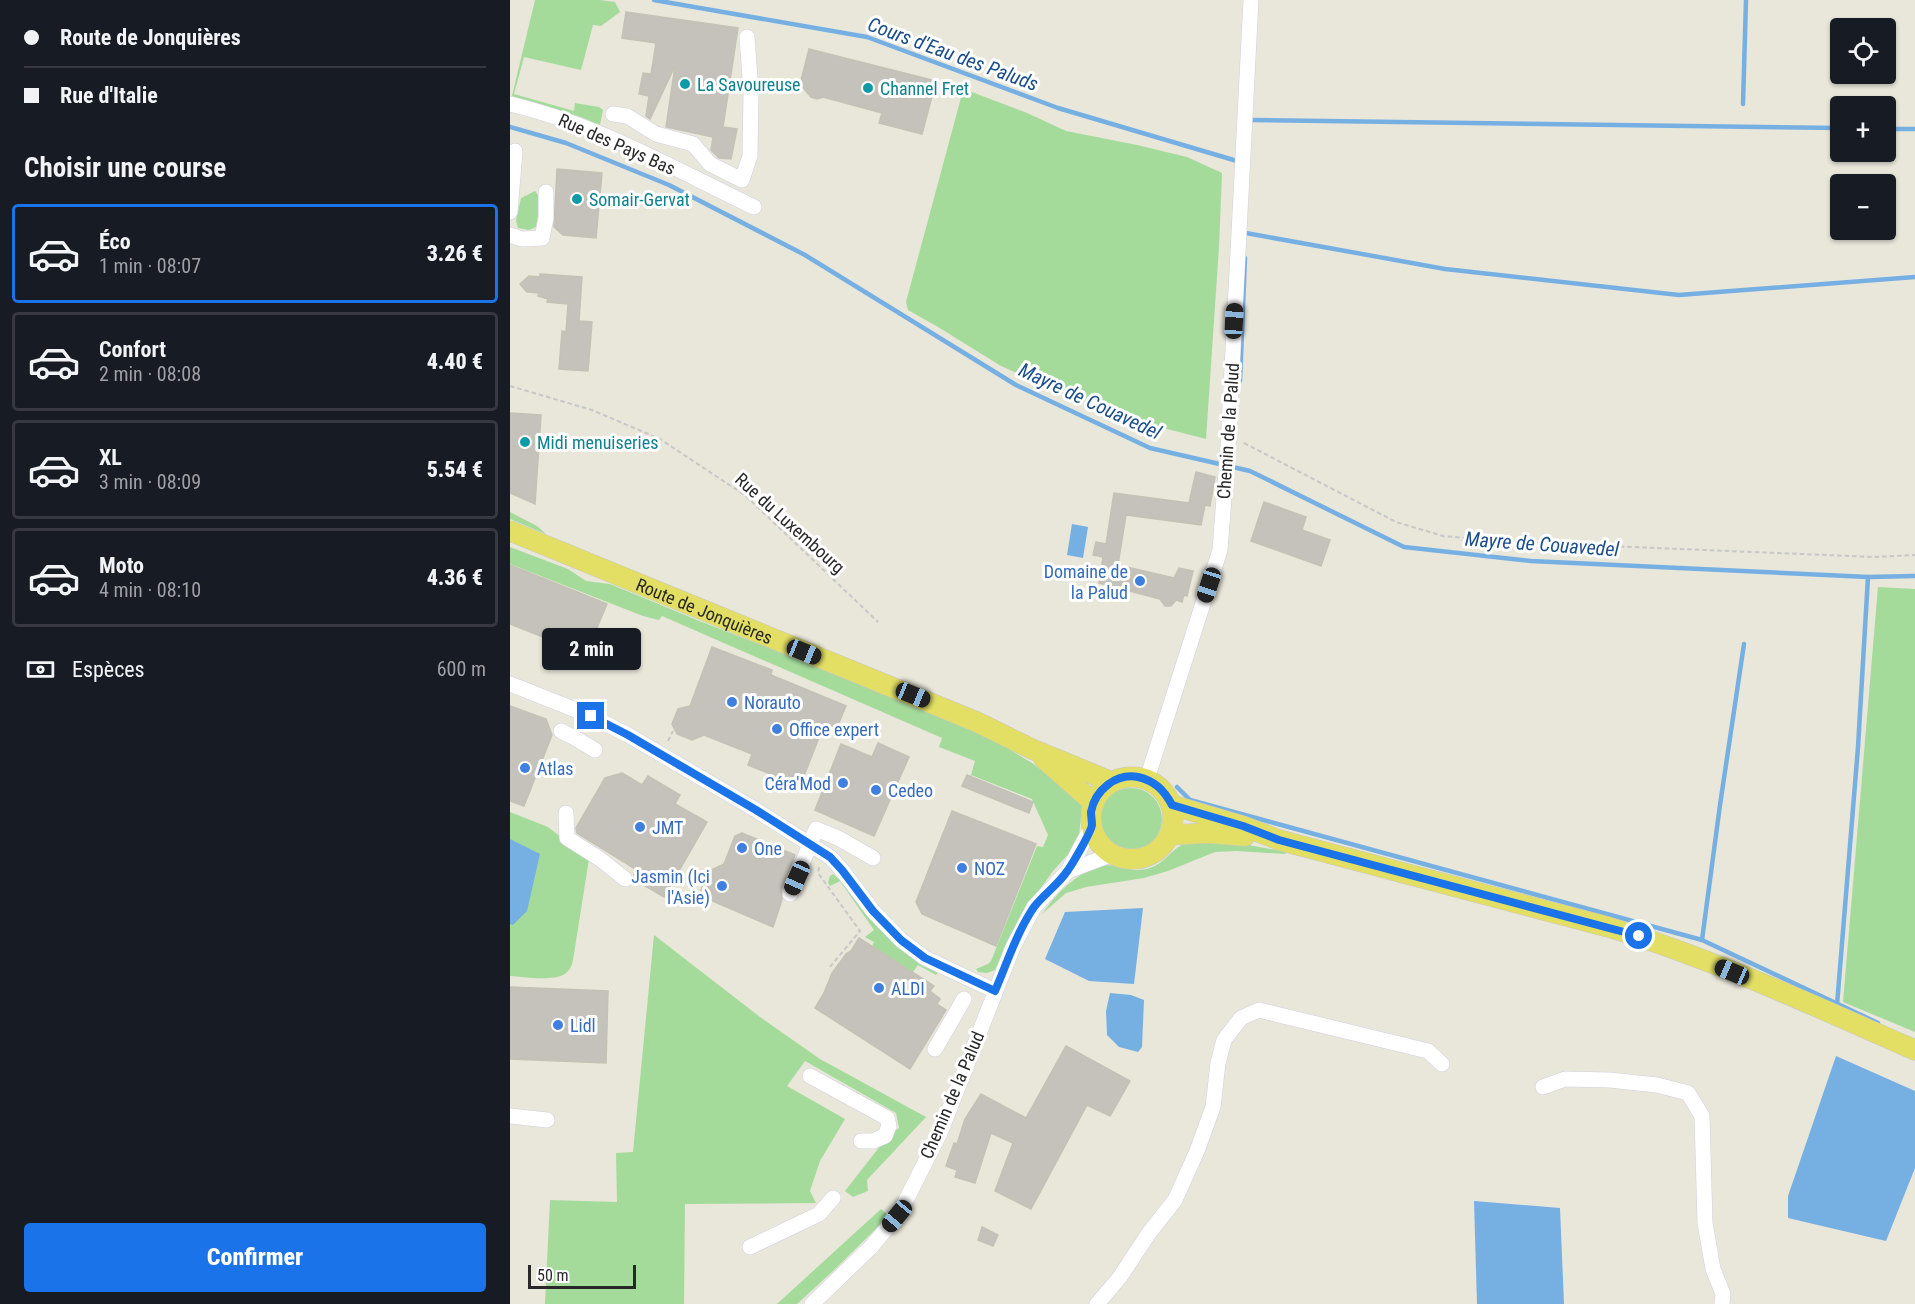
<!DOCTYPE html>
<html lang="fr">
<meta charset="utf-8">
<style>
body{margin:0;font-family:"Roboto Condensed",sans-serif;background:#242831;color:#f1f3f6;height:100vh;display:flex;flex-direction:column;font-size:22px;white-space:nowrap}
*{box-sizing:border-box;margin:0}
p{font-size:20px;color:#9ea1a6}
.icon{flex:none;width:33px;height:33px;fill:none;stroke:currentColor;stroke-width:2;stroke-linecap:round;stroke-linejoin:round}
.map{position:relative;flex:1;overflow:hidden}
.drawer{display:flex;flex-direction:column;background:#171b24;width:510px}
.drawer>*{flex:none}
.guide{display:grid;align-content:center;height:132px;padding:0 24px;background:#171b24}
.fabs{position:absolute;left:1320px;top:18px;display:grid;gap:12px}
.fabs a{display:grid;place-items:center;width:66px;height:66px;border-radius:6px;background:#171b24;box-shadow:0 2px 4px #0004;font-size:30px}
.scale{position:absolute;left:18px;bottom:15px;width:108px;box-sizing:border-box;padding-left:6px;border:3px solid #282828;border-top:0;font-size:16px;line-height:21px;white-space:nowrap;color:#282828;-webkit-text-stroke:4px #fff;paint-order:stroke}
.end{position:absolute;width:27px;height:27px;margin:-14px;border:8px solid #1a73e8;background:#fff;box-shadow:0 0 0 3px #fff}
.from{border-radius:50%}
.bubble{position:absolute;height:42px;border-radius:6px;background:#171b24;box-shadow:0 2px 4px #0004;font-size:20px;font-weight:800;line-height:42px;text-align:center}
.car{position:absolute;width:18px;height:36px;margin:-18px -9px;border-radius:8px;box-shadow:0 0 4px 2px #0007;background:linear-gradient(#222 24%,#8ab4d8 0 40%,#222 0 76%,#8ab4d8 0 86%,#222 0)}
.guide b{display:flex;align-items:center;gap:21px;height:57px;font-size:22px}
.guide b+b{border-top:2px solid #363941}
.guide i{width:15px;height:15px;background:#f1f3f6}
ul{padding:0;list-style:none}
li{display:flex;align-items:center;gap:18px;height:99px;margin:0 12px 9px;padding:0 12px;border:3px solid #363941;border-radius:6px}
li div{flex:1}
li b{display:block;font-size:22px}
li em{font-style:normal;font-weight:800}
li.current{border-color:#1a73e8}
li>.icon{width:54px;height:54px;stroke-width:1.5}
h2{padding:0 24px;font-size:27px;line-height:72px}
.pay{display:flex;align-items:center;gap:15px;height:66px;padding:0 24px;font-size:22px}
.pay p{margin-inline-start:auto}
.button{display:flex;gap:12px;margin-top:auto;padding:12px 24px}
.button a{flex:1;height:69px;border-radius:6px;background:#1a73e8;color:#fff;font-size:24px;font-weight:800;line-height:69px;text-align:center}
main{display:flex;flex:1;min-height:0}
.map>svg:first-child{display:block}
.green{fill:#a4db9b}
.water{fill:#76b0e3}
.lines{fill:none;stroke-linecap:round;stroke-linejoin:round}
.stream{stroke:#76b0e3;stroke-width:4.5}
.building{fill:#c4c2ba;stroke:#c4c1b5;stroke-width:1.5}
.minor-casing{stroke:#d0d0e0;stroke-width:16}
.major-casing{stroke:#c7c7c7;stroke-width:21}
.path{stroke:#c7c7c7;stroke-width:2;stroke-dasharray:4.5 3;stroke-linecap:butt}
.minor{stroke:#fff;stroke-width:15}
.major{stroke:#e3df65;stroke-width:20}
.route{stroke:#1a73e8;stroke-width:8}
.culture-dot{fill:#0f9aa8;stroke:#fff;stroke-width:2}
.shop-dot{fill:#3f7fe0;stroke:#fff;stroke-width:2}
.labels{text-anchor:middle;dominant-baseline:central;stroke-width:6;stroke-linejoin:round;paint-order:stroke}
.culture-label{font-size:18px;fill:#0d838f;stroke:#fff;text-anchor:start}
.street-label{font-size:18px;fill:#282828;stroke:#fff}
.shop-label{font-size:18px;fill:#366cbe;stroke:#fff;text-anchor:start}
.water-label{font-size:20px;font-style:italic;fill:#194d8b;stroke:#fff}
</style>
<main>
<section class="drawer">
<div class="guide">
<b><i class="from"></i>Route de Jonquières</b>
<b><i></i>Rue d'Italie</b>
</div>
<h2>Choisir une course</h2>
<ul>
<li class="current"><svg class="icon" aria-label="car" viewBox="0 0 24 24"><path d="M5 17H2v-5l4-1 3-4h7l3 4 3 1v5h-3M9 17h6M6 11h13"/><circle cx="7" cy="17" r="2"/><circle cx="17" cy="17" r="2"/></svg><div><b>Éco</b><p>1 min · 08:07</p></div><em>3.26 €</em></li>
<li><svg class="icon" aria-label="car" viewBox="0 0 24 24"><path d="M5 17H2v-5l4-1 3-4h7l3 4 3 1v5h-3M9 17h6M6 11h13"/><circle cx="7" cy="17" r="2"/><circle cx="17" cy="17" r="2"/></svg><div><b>Confort</b><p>2 min · 08:08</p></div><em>4.40 €</em></li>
<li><svg class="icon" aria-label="car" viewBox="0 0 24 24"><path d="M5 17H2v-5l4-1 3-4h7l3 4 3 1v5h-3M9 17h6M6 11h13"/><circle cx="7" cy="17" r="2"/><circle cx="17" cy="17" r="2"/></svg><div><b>XL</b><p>3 min · 08:09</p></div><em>5.54 €</em></li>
<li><svg class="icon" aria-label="car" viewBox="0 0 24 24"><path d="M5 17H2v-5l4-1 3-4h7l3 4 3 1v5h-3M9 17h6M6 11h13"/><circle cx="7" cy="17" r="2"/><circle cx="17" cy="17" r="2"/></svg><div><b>Moto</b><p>4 min · 08:10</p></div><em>4.36 €</em></li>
</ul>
<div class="pay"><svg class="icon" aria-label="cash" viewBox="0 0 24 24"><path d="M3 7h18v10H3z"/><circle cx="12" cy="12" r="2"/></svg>Espèces<p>600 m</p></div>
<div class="button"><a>Confirmer</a></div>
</section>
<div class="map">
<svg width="1405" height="1304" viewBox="0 0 1405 1304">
<rect width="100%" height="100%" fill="#e9e6da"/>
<g class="green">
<path d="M25,0h65l15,2 5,10 -19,14 -8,-1 -12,45 -57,-13 -10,37 60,17 1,-8 24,4 4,3 -3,15 -19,-8 -69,-21z"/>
<path d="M459,91l58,22 39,18 71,14 50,12 35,16 -3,74 -13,192 -58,-15 -77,-27 -70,-31 -63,-39 -30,-17 -2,-8 56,-208z"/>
<path d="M25,191l6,8 -5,28 -7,3 -11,-2 -2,-7 5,-23z"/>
<path d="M0,512l27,14 9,8 -36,-15z"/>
<path d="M0,547l58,22 18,12 24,3 92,38 175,68 107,44 48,29 46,36 4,7 -3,31 -9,15 -17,19 -34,47 -24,52 -8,3 -9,-1 -2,-3 12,-5 3,-3 46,-115 6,1 5,-12 -16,-36 -61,-24 4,-14 -36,-14 3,-9 -280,-122 -3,4 -16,-4 -133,-52z"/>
<path d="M1368,587l37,2v443l-72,-30z"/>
<circle cx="621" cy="819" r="31"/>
<path d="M0,812l38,15 41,32 -16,101c-1,6 -4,12 -10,15 -11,6 -40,2 -53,1z"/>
<path d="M677,842l50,1 50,9 -2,2 -48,-3 -22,1 -47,19 -24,7 -58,9 -20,6 -24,21c13,-18 24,-31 44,-42 6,-3 15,-7 22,-7 15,2 26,8 42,3 15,-5 22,-20 37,-26z"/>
<path d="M323,874l105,98 -2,3 -18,-10 -5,7 -41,-26 2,-4 -9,-5 9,-7 -34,-49 -10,5 -2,-3 2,-7z"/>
<path d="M144,935l106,82 60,42 106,58 -59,63 1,11 -15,6 -8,-6 43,-55 11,-8 -3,-15 -91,-52 -18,25 58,33 -25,42 -10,30 6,12 -131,1 -1,100h-139l5,-104 67,2 -1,-49 17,-1z"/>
<path d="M371,1209l8,7 -56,55 -36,33h-20z"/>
</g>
<g class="water">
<path d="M562,524l16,3 -5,31 -16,-3z"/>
<path d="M0,839l30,15 -13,57 -14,14 -3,-1z"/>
<path d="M633,908l-9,76 -45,-3 -44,-22 20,-47z"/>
<path d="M600,993l21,2 13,5 -2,47 -4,5 -19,-5 -12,-12 -1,-24z"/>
<path d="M1326,1056l79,35v77l-29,73 -98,-23v-22z"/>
<path d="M964,1201l86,7 4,96h-87z"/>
</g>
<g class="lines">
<g class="stream">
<path d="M144,0l213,37 191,71 179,53"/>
<path d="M1233,104l3,-104"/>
<path d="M741,120l589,8"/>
<path d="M0,127l56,16 103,42 136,70 211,130 134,63 100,23 154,76 127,14 337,16 47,-1"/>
<path d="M1376,129h29"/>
<path d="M736,233l199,36 234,26 236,-18"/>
<path d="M730,381l5,-123"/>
<path d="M667,787l13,13 512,140 176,83"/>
<path d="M1192,940l18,-135 24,-161"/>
<path d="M1327,1005l21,-258 10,-170"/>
</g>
</g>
<g class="building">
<path d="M116,12l112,16 -15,99 14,2 -6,30 -12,-1 -8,-8 2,-13 -47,-10 9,-61 -25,53 -4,-3 3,-20 -10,-2 4,-21 8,1 5,-31 -34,-5z"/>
<path d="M299,49l127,32 -14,53 -43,-11 3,-10 -59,-16 -6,2 -6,-2 -11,-13z"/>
<path d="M47,169l45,4 -6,65 -33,-3 -9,-8z"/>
<path d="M30,274l42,3 -3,44 13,1 -4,49 -29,-2 3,-38 4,1 2,-28 -21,-2 1,-3 -10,-3 1,-3 -12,-1 -7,-8 9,-8 11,1z"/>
<path d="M0,413l31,2 -6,89 -25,-11z"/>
<path d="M686,472l19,5 -5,29 -5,-1 -4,20 -75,-10 -8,50 56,13 5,-10 14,3 -6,25 -3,-1 -2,7 -6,-2 -5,6h-6l-5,-7 -61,-16 4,-26 -10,-2 3,-13 10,2 8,-51 75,10z"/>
<path d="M754,502l42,15 -4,13 28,10 -9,26 -70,-25z"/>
<path d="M0,565l97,39 -21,50 -76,-30z"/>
<path d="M202,647l60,23 -1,5 75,31 -10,24 -12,-5 -24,61 -52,-21 4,-11 -48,-19 -12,5 -15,-6 -5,-10 6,-15 12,-3z"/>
<path d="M0,706l36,13 6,16 -28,71 -14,-5z"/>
<path d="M368,743l31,14 -35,79 -59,-26 26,-66 31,13z"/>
<path d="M112,773l20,12 6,-9 32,19 -5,9 32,18 -43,75 -29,-17 -1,-5 3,-5 -60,-37 -1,-5 29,-50z"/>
<path d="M457,775l66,27 -4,11 -67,-27z"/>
<path d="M442,811l84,33 -40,102 -74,-32 -6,-12z"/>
<path d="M232,833l53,22 -14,35 1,10 -9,27 -74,-32 10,-24 15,-7 11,-28z"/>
<path d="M349,938l75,48 -4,5 10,8 -3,5 9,6 -36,59 -95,-61 9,-15 8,-20 14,-19 5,-3z"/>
<path d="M0,987l98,4 -2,72 -96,-4z"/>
<path d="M556,1046l64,35 -20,35 -23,-11 -56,104 -36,-18 18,-48 -22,-10 -16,50 -20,-6 2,-7 -11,-4 8,-23 3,1 8,-25 16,-25 45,24z"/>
<path d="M472,1227l16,8 -5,11 -15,-6z"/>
</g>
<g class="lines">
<defs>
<g id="minor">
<path d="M0,104c86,20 165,65 244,103"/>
<path d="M103,114l14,2 29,18 37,10 17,20 32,16 8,-24 1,-64 -4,-55"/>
<path d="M0,212l5,-61"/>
<path d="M0,235l12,4 20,-1 4,-20v-26"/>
<path d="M0,684l81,32 37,19 128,75 74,47 12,13 31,41 28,29 24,18 70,33"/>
<path d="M51,731l12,6 22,13"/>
<path d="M637,779l73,-229 8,-104 23,-446"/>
<path d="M56,813l1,25 33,21 25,20"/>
<path d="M558,871l45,-17"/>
<path d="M280,894l26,-65 22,9 35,20"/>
<path d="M425,1049l29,-50"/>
<path d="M300,1076l77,42 2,8 -4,10 -12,5h-12"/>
<path d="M1033,1087l22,-8 45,1 47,5 31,8 14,23 3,107 8,46 10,25 -1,10"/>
<path d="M0,1116l37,4"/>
<path d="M240,1247l69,-33 14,-16"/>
<path d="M302,1304l60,-58 25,-30 8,-14 35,-69 73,-186 21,-40 34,-36 24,-45"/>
<path d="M587,1304l23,-27 29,-44 26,-33 22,-49 16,-44 5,-44 6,-23 17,-22 18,-8 169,41 14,13"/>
</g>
<g id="major">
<path id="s1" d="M0,531l467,191 55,27 80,33"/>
<path d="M534,759l50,44"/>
<circle cx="622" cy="818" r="41"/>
<path d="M662,805l71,21 36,14 329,87c106,32 206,79 307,123"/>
<path d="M660,835l38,-2 37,3"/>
</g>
</defs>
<use href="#minor" class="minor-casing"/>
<use href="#major" class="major-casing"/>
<g class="path">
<path d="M0,386l82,24 68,29 86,57 132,126"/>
<path d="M734,443l152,79 47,14 68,6 363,15 41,-2"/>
<path d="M158,741l5,-10"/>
<path d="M309,867l-1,6 42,58 -31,37"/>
</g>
<use href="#minor" class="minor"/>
<use href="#major" class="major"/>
</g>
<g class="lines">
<path class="route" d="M81,716l37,19 128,75 74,47 12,13 31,41 28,29 24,18 70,33c12,-28 22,-59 39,-84 10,-13 25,-23 34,-37 5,-7 23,-38 24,-45 0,-4 -1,-9 -1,-13 4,-22 25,-39 47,-35 17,4 26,13 34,28l71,21 36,14 360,96"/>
</g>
<g class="culture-dot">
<circle cx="175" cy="84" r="6"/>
<circle cx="358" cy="88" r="6"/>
<circle cx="67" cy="199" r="6"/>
<circle cx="15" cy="442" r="6"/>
</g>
<g class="shop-dot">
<circle cx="630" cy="581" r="6"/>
<circle cx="222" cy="702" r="6"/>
<circle cx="267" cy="729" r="6"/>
<circle cx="15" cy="768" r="6"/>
<circle cx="333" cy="783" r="6"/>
<circle cx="366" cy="790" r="6"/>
<circle cx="130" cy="827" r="6"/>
<circle cx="232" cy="848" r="6"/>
<circle cx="452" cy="868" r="6"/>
<circle cx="212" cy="886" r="6"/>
<circle cx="369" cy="988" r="6"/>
<circle cx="48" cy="1025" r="6"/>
</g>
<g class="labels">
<g class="culture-label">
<text x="187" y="84">La Savoureuse</text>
<text x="370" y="88">Channel Fret</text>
<text x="79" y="199">Somair-Gervat</text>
<text x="27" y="442">Midi menuiseries</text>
</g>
<g class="street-label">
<text transform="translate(107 144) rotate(24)">Rue des Pays Bas</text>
<text transform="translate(718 431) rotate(-86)">Chemin de la Palud</text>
<text transform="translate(280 523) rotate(42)">Rue du Luxembourg</text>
<text stroke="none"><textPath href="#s1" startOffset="210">Route de Jonquières</textPath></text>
<text transform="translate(442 1095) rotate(-67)">Chemin de la Palud</text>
</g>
<g class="shop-label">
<text x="618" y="571" text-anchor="end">Domaine de<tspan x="618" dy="21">la Palud</tspan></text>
<text x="234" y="702">Norauto</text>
<text x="279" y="729">Office expert</text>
<text x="27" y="768">Atlas</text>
<text x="321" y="783" text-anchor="end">Céra'Mod</text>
<text x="378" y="790">Cedeo</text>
<text x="142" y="827">JMT</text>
<text x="244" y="848">One</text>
<text x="464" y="868">NOZ</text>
<text x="200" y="876" text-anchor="end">Jasmin (Ici<tspan x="200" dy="21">l'Asie)</tspan></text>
<text x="381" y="988">ALDI</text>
<text x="60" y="1025">Lidl</text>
</g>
<g class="water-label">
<text transform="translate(443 54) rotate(20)">Cours d'Eau des Paluds</text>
<text transform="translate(580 401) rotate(25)">Mayre de Couavedel</text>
<text transform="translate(1032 544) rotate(4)">Mayre de Couavedel</text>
</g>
</g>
</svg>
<div class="fabs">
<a><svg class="icon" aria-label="locate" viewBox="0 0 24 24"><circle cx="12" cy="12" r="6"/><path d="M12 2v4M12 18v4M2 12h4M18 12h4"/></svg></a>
<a>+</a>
<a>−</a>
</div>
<div class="scale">50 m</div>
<i class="end from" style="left:1129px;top:936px"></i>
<i class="end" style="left:81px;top:716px"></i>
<div class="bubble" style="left:32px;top:628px;width:99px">2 min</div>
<i class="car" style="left:724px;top:321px;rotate:3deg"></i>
<i class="car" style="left:699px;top:585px;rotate:198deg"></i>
<i class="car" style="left:294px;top:652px;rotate:112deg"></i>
<i class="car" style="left:403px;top:695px;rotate:112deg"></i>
<i class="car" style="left:287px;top:878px;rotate:204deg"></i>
<i class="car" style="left:1222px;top:972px;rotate:293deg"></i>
<i class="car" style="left:387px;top:1216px;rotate:220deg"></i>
</div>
</main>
